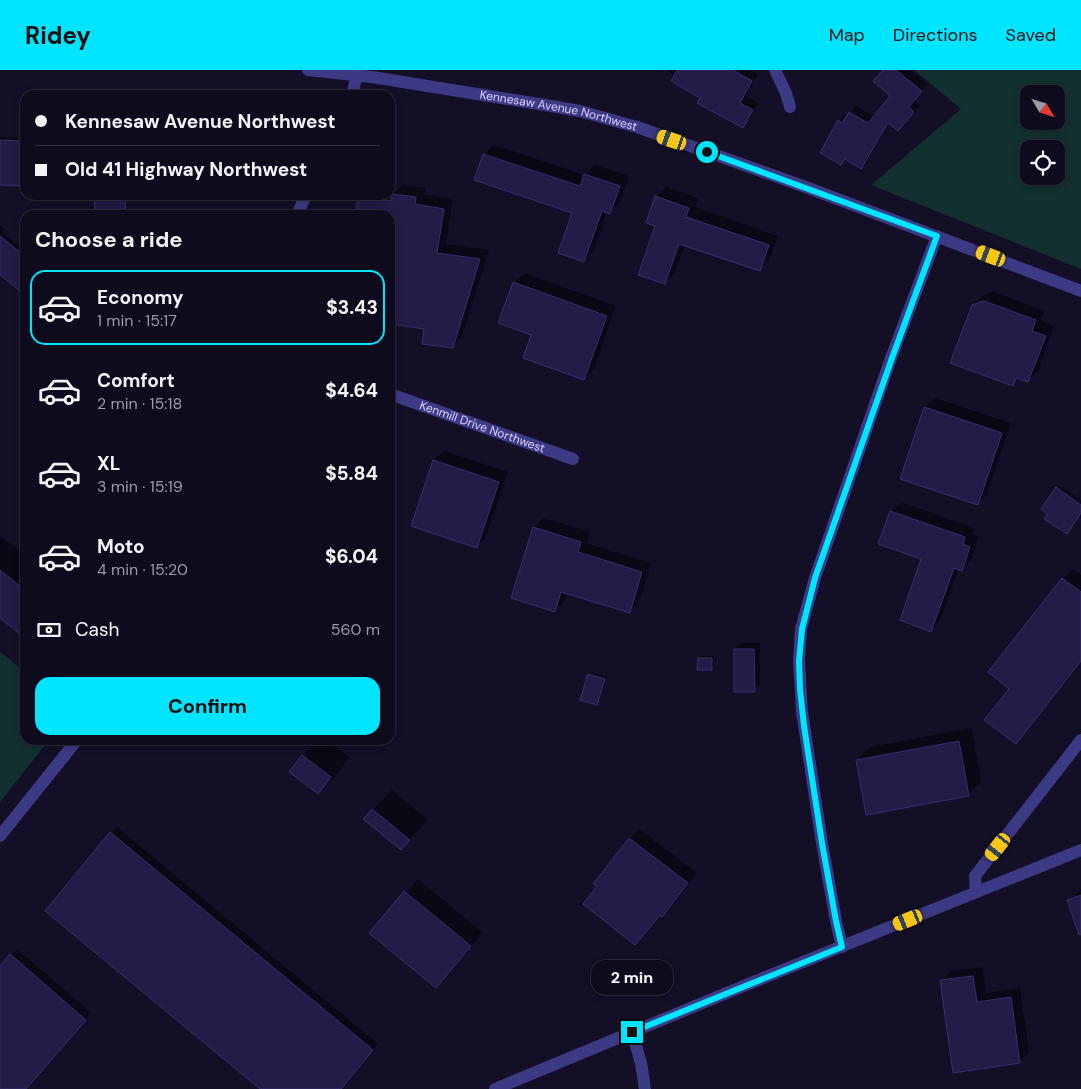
<!DOCTYPE html>
<meta charset="utf-8">
<style>
body{margin:0;font-family:"DM Sans",sans-serif;background:#1c1929;color:#f1f3f6;height:100vh;display:flex;flex-direction:column;font-size:19px;white-space:nowrap}
*{box-sizing:border-box;margin:0}
p{font-size:16px;color:#9b9ba3}
.icon{flex:none;width:28px;height:28px;fill:none;stroke:currentColor;stroke-width:2;stroke-linecap:round;stroke-linejoin:round}
.map{position:relative;flex:1;overflow:hidden}
.sheet{position:absolute;left:20px;top:140px;width:375px;height:535px;display:flex;flex-direction:column;background:#0e0b1c;border-radius:15px;box-shadow:0 2px 8px #0003,0 0 0 1px #2e2b3b}
.sheet>*{flex:none}
.banner{position:absolute;left:20px;top:20px;width:375px;height:110px;border-radius:15px;box-shadow:0 2px 8px #0003,0 0 0 1px #2e2b3b;display:grid;align-content:center;height:110px;padding:0 15px;background:#0e0b1c}
.needle{width:32px;rotate:128deg}
.buttons{position:absolute;left:1020px;top:15px;display:grid;gap:10px}
.buttons a{display:grid;place-items:center;width:45px;height:45px;border-radius:10px;background:#0e0b1c;box-shadow:0 2px 8px #0003,0 0 0 1px #2e2b3b;font-size:25px}
.end{position:absolute;width:22px;height:22px;margin:-11px;border:6px solid #00e5ff;background:#111;box-shadow:0 0 0 2px #111}
.from{border-radius:50%}
.bubble{position:absolute;height:35px;border-radius:15px;background:#0e0b1c;box-shadow:0 2px 8px #0003,0 0 0 1px #2e2b3b;font-size:16px;font-weight:800;line-height:35px;text-align:center}
.car{position:absolute;width:15px;height:30px;margin:-15px -8px;border-radius:6px;box-shadow:0 0 4px 1px #0007;background:linear-gradient(#f5c518 24%,#345 0 40%,#f5c518 0 76%,#345 0 86%,#f5c518 0)}
.banner b{display:flex;align-items:center;gap:18px;height:48px;font-size:19px}
.banner b+b{border-top:1px solid #2e2b3b}
.banner i{width:12px;height:12px;background:#f1f3f6}
ul{padding:0;list-style:none}
li{display:flex;align-items:center;gap:15px;height:75px;margin:0 10px 8px;padding:0 5px;border:2px solid transparent;border-radius:15px}
li div{flex:1}
li b{display:block;font-size:19px}
li em{font-style:normal;font-weight:800}
li.selected{border-color:#00e5ff}
li>.icon{width:45px;height:45px;stroke-width:1.5}
h2{padding:0 15px;font-size:22px;line-height:60px}
.pay{display:flex;align-items:center;gap:12px;height:55px;padding:0 15px;font-size:19px}
.pay p{margin-inline-start:auto}
.primary-button{display:flex;gap:10px;margin-top:auto;padding:10px 15px}
.primary-button a{flex:1;height:58px;border-radius:15px;background:#00e5ff;color:#111;font-size:20px;font-weight:800;line-height:58px;text-align:center}
header{display:flex;align-items:center;gap:30px;box-sizing:border-box;height:70px;padding:0 25px;background:#00e5ff;color:#111}
header strong{font-size:24px}
nav{display:flex;gap:28px;margin-inline-start:auto;font-size:18px}
.map>svg:first-child{display:block}
.green{fill:#12302f;fill-rule:evenodd}
.shadow{fill:#0007;fill-rule:evenodd}
.building{fill:#241b47;stroke:#3b2d73}
.lines{fill:none;stroke-linecap:round;stroke-linejoin:round}
.minor{stroke:#3d3a85;stroke-width:12}
.route{stroke:#00e5ff;stroke-width:6}
.labels{text-anchor:middle;dominant-baseline:central;stroke-width:4.5;stroke-linejoin:round;paint-order:stroke}
.street-label{font-size:12px;fill:#d9d4ff;stroke:#130f26}
</style>
<header>
<strong>Ridey</strong>
<nav><a>Map</a><a>Directions</a><a>Saved</a></nav>
</header>
<div class="map">
<svg width="1081" height="1019" viewBox="0 0 1081 1019">
<rect width="100%" height="100%" fill="#130f26"/>
<g class="green">
<path d="M914,0h167v199l-210,-84 90,-76zM1029,24h27v27h-27zM1029,79h27v27h-27z"/>
<path d="M0,582l25,20v68h24l-49,62z"/>
</g>
<g class="shadow">
<path d="M666,0h84l8,4 -12,22 12,7 -9,17 -6,6 -41,-28 -26,-22z"/>
<path d="M884,0h26l17,14 -13,16 6,5 -15,18 -15,-1 -23,39 -6,6 -15,-9 -5,6 -19,-12 17,-32 6,-6 3,2 8,-10 18,11 18,-22z"/>
<path d="M0,67l25,2v46l-25,-18z"/>
<path d="M494,75l91,30 10,-10 34,11 -9,26 -10,10 -3,-1 -13,40 -10,10 -10,-49 -90,-58z"/>
<path d="M403,115l22,3 -1,7 29,4 -7,45 43,6 -27,87 -10,10 -27,-19 -35,-6v-107h-34l3,-18 2,-2h29v-5l6,1z"/>
<path d="M666,117l32,11 -3,9 83,29 -9,24 -10,10 -74,-26 -10,29 -10,9 -8,-57 -1,-28z"/>
<path d="M97,125h31l-1,11 -4,2 -1,7h-32l1,-8 5,-3z"/>
<path d="M192,142l7,3h-10z"/>
<path d="M0,155l5,4 -3,3 23,19v43l-25,-21z"/>
<path d="M524,203l92,33 -22,63 -10,9 -51,-44 -19,-51z"/>
<path d="M994,222l51,19 -4,10 13,5 -16,45 -10,10 -9,-3 -7,7 -39,-80 10,-10zM989,228l1,2 -12,4v-3z"/>
<path d="M935,328l76,25 -24,71 -10,10 -76,-26 24,-71z"/>
<path d="M444,381l64,21 -22,65 -9,10 -43,-87z"/>
<path d="M1059,415l22,15v18l-32,-5 8,-25z"/>
<path d="M901,432l73,26 -2,6 7,3 -8,23 -9,10 -3,-1 -19,51 -9,10 -8,-71 -32,-47z"/>
<path d="M544,448l46,14 -4,11 65,20 -12,39 -10,10 -62,-19 -3,8 -9,10 -21,-83z"/>
<path d="M0,466l25,19v81l-25,-20z"/>
<path d="M1073,499l8,6v87l-56,71 -9,10 -6,-54 -20,-17 73,-94z"/>
<path d="M741,573h19v41l-6,7 -19,-42z"/>
<path d="M702,586h12v10l-2,3 -13,-10z"/>
<path d="M591,602l16,5 -8,24 -3,3 -7,-29z"/>
<path d="M972,658l9,54 -13,13 -111,-35 13,-13z"/>
<path d="M318,670h9l22,17 -11,16 -20,19 -15,-36z"/>
<path d="M392,720l36,30 -27,29 -36,-30z"/>
<path d="M117,757l261,217 -37,45h-79l-151,-256z"/>
<path d="M639,759l58,44 -25,33 -10,9 -1,-1 -26,30 -37,-58 -3,-3 35,-45z"/>
<path d="M418,809l65,54 -47,54 -65,-54z"/>
<path d="M1081,819v47l-13,-35z"/>
<path d="M17,879l74,64 -66,76h-25v-121z"/>
<path d="M983,897l3,26 34,-5 9,64 -9,10 -79,-81 10,-10z"/>
</g>
<g class="building">
<path d="M677,0h56l19,11 -12,22 13,7 -10,18 -46,-25 3,-5 -29,-17z"/>
<path d="M883,0h13l26,21 -13,16 5,5 -16,19 -10,-8 -27,46 -16,-10 -4,6 -21,-12 18,-33 4,3 7,-11 19,11 22,-27 -17,-15z"/>
<path d="M0,70l25,1v45l-25,-1z"/>
<path d="M483,84l97,32 4,-12 36,12 -10,28 -8,-3 -18,51 -26,-9 14,-40 -98,-33z"/>
<path d="M392,124l24,3 -1,7 29,5 -7,44 43,6 -27,89 -31,-4 2,-15 -34,-5v-109h-35l3,-19 33,5z"/>
<path d="M96,125h31l-2,15 -4,-1 -1,6h-27z"/>
<path d="M655,126l34,12 -3,9 83,28 -9,26 -81,-27 -14,40 -27,-9 17,-49 -9,-3z"/>
<path d="M0,166l25,20v39l-25,-20z"/>
<path d="M513,212l94,34 -23,64 -61,-22 8,-23 -33,-12z"/>
<path d="M984,231l52,19 -4,11 14,5 -18,46 -12,-4 -3,8 -63,-23 22,-58z"/>
<path d="M924,337l78,26 -24,72 -78,-26z"/>
<path d="M433,390l66,22 -22,66 -66,-22z"/>
<path d="M1056,417l25,18v8l-14,21 -23,-15 3,-5 -6,-5z"/>
<path d="M890,441l75,26 -2,7 7,3 -8,24 -8,-3 -23,64 -31,-12 21,-61 -43,-15z"/>
<path d="M533,457l48,15 -3,10 64,20 -12,41 -69,-21 -6,20 -44,-14z"/>
<path d="M0,500l25,20v48l-25,-20z"/>
<path d="M1062,508l19,14v69l-65,83 -32,-24 25,-31 -21,-17z"/>
<path d="M734,579h20l1,43h-21z"/>
<path d="M698,588h14v12h-15z"/>
<path d="M588,604l17,5 -8,26 -17,-5z"/>
<path d="M959,671l10,55 -103,19 -10,-55z"/>
<path d="M302,685l29,22 -13,17 -29,-22z"/>
<path d="M372,739l38,31 -9,10 -38,-31z"/>
<path d="M110,762l263,218 -32,39h-81l-215,-178z"/>
<path d="M629,768l59,45 -26,34 -2,-2 -25,30 -52,-41 14,-18 -4,-2z"/>
<path d="M404,821l67,55 -35,42 -67,-55z"/>
<path d="M1081,825v40h-2l-12,-35z"/>
<path d="M10,884l76,66 -60,69h-26v-123z"/>
<path d="M973,906l4,26 34,-5 9,66 -67,10 -13,-93z"/>
</g>
<g class="lines">
<g class="minor">
<path id="s1" d="M308,0l64,7 173,28 35,6 57,16 166,59 278,105"/>
<path d="M775,0l11,23 4,14"/>
<path d="M352,25l5,-20"/>
<path d="M297,145l9,-20"/>
<path id="s2" d="M390,324l183,65"/>
<path d="M0,766l77,-96"/>
<path d="M976,822l-1,-16 106,-136"/>
<path d="M842,877l-6,-26 -14,-78 -20,-131 -3,-51 2,-32 14,-51 76,-220 46,-122"/>
<path d="M632,962l9,31 4,26"/>
<path d="M495,1019l251,-104 335,-135"/>
</g>
</g>
<g class="lines">
<path class="route" d="M632,962l210,-85 -6,-26 -14,-78 -18,-117 -4,-37 -1,-28 3,-32 13,-51 77,-220 45,-122 -230,-84"/>
</g>
<g class="labels">
<g class="street-label">
<text stroke="none"><textPath href="#s1" startOffset="254">Kennesaw Avenue Northwest</textPath></text>
<text stroke="none"><textPath href="#s2" startOffset="98">Kenmill Drive Northwest</textPath></text>
</g>
</g>
</svg>
<div class="buttons">
<a><svg class="needle" viewBox="-14 -14 28 28"><path d="M0-13l5 13h-10z" fill="#e53935"/><path d="M0 13l5-13h-10z" fill="#9b9ba3"/></svg></a>
<a><svg class="icon" aria-label="locate" viewBox="0 0 24 24"><circle cx="12" cy="12" r="6"/><path d="M12 2v4M12 18v4M2 12h4M18 12h4"/></svg></a>
</div>
<i class="end from" style="left:707px;top:82px"></i>
<i class="end" style="left:632px;top:962px"></i>
<div class="bubble" style="left:591px;top:890px;width:82px">2 min</div>
<i class="car" style="left:672px;top:70px;rotate:289deg"></i>
<i class="car" style="left:991px;top:186px;rotate:291deg"></i>
<i class="car" style="left:998px;top:777px;rotate:218deg"></i>
<i class="car" style="left:908px;top:850px;rotate:248deg"></i>
<div class="banner">
<b><i class="from"></i>Kennesaw Avenue Northwest</b>
<b><i></i>Old 41 Highway Northwest</b>
</div>
<section class="sheet">
<h2>Choose a ride</h2>
<ul>
<li class="selected"><svg class="icon" aria-label="car" viewBox="0 0 24 24"><path d="M5 17H2v-5l4-1 3-4h7l3 4 3 1v5h-3M9 17h6M6 11h13"/><circle cx="7" cy="17" r="2"/><circle cx="17" cy="17" r="2"/></svg><div><b>Economy</b><p>1 min · 15:17</p></div><em>$3.43</em></li>
<li><svg class="icon" aria-label="car" viewBox="0 0 24 24"><path d="M5 17H2v-5l4-1 3-4h7l3 4 3 1v5h-3M9 17h6M6 11h13"/><circle cx="7" cy="17" r="2"/><circle cx="17" cy="17" r="2"/></svg><div><b>Comfort</b><p>2 min · 15:18</p></div><em>$4.64</em></li>
<li><svg class="icon" aria-label="car" viewBox="0 0 24 24"><path d="M5 17H2v-5l4-1 3-4h7l3 4 3 1v5h-3M9 17h6M6 11h13"/><circle cx="7" cy="17" r="2"/><circle cx="17" cy="17" r="2"/></svg><div><b>XL</b><p>3 min · 15:19</p></div><em>$5.84</em></li>
<li><svg class="icon" aria-label="car" viewBox="0 0 24 24"><path d="M5 17H2v-5l4-1 3-4h7l3 4 3 1v5h-3M9 17h6M6 11h13"/><circle cx="7" cy="17" r="2"/><circle cx="17" cy="17" r="2"/></svg><div><b>Moto</b><p>4 min · 15:20</p></div><em>$6.04</em></li>
</ul>
<div class="pay"><svg class="icon" aria-label="cash" viewBox="0 0 24 24"><path d="M3 7h18v10H3z"/><circle cx="12" cy="12" r="2"/></svg>Cash<p>560 m</p></div>
<div class="primary-button"><a>Confirm</a></div>
</section>
</div>
